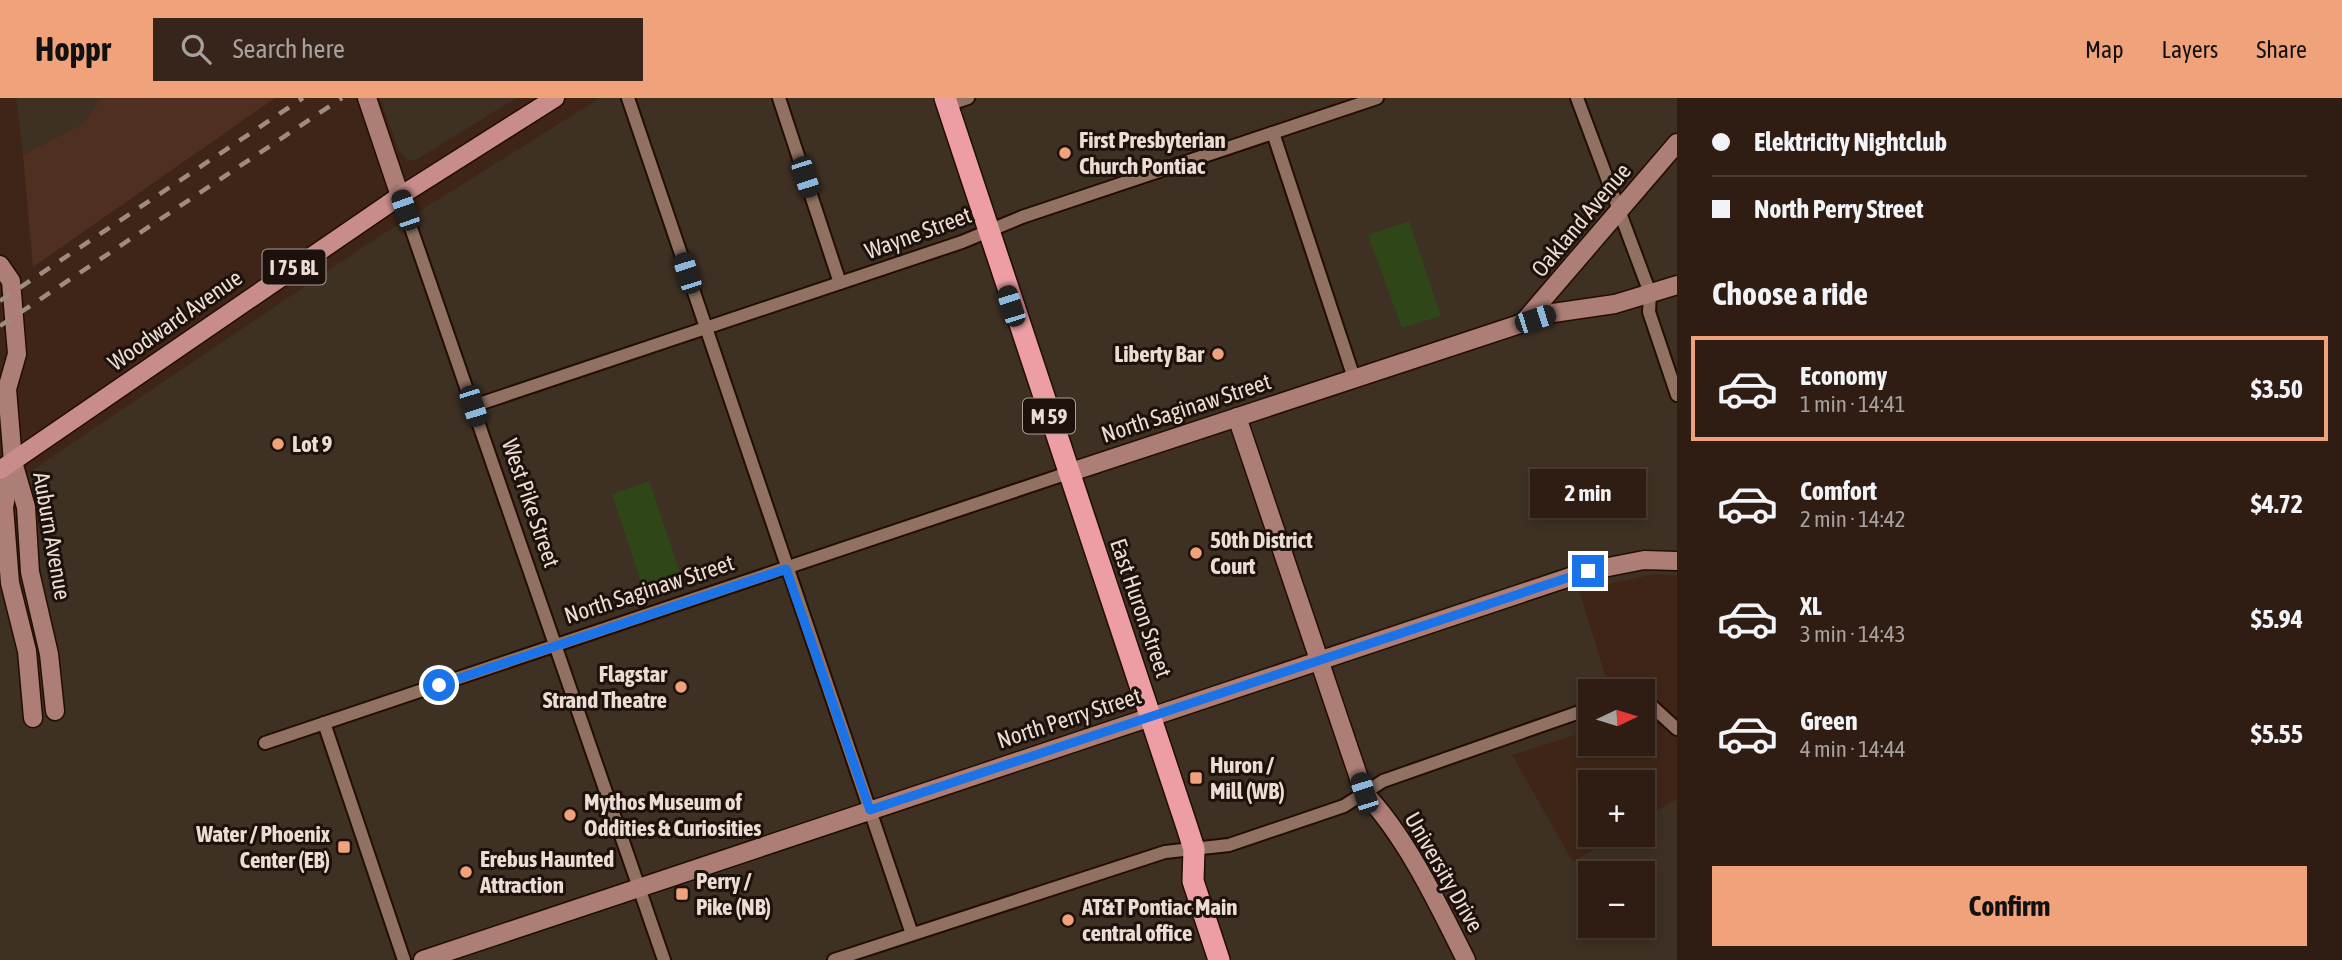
<!DOCTYPE html>
<meta charset="utf-8">
<style>
body{margin:0;font-family:"Asap Condensed",sans-serif;background:#37251b;color:#f1f3f6;height:100vh;display:flex;flex-direction:column;font-size:26px;white-space:nowrap}
*{box-sizing:border-box;margin:0}
p{font-size:23px;color:#a7a19f}
.icon{flex:none;width:38px;height:38px;fill:none;stroke:currentColor;stroke-width:2;stroke-linecap:round;stroke-linejoin:round}
.map{position:relative;flex:1;overflow:hidden}
.sheet{display:flex;flex-direction:column;background:#2f1c12;width:665px}
.sheet>*{flex:none}
.guide{display:grid;align-content:center;height:154px;padding:0 35px;background:#2f1c12}
.needle{width:46px;rotate:86deg}
.fabs{position:absolute;left:1578px;top:581px;display:grid;gap:14px}
.fabs a{display:grid;place-items:center;width:77px;height:77px;border-radius:0px;background:#2f1c12;box-shadow:0 4px 10px #0003,0 0 0 2px #4a3a32;font-size:35px}
.end{position:absolute;width:32px;height:32px;margin:-16px;border:9px solid #1a73e8;background:#fff;box-shadow:0 0 0 4px #fff}
.from{border-radius:50%}
.bubble{position:absolute;height:49px;border-radius:0px;background:#2f1c12;box-shadow:0 4px 10px #0003,0 0 0 2px #4a3a32;font-size:23px;font-weight:700;line-height:49px;text-align:center}
.car{position:absolute;width:21px;height:42px;margin:-21px -10px;border-radius:9px;box-shadow:0 0 5px 2px #0007;background:linear-gradient(#222 24%,#8ab4d8 0 40%,#222 0 76%,#8ab4d8 0 86%,#222 0)}
.guide b{display:flex;align-items:center;gap:24px;height:66px;font-size:26px}
.guide b+b{border-top:2px solid #4a3a32}
.guide i{width:18px;height:18px;background:#f1f3f6}
ul{padding:0;list-style:none}
li{display:flex;align-items:center;gap:21px;height:105px;margin:0 14px 10px;padding:0 21px;border:4px solid transparent;border-radius:0px}
li div{flex:1}
li b{display:block;font-size:26px}
li em{font-style:normal;font-weight:700}
li.on{border-color:#f0a27a}
li>.icon{width:63px;height:63px;stroke-width:1.5}
h2{padding:0 35px;font-size:32px;line-height:84px}
.primary-button{display:flex;gap:14px;margin-top:auto;padding:14px 35px}
.primary-button a{flex:1;height:80px;border-radius:0px;background:#f0a27a;color:#111;font-size:28px;font-weight:700;line-height:80px;text-align:center}
header{display:flex;align-items:center;gap:42px;box-sizing:border-box;height:98px;padding:0 35px;background:#f0a27a;color:#111}
header strong{font-size:33px}
nav{display:flex;gap:38px;margin-inline-start:auto;font-size:24px}
.search{width:490px;height:63px;background:#37251b;display:flex;align-items:center;gap:18px;box-sizing:border-box;padding:0 24px;border-radius:0px;color:#a7a19f;font-size:26px}
main{display:flex;flex:1;min-height:0}
.map>svg:first-child{display:block}
.commercial{fill:#3e3023;fill-rule:evenodd}
.built{fill:#4f2f1f}
.medical{fill:#3f3024}
.green{fill:#2f4618}
.lines{fill:none;stroke-linecap:round;stroke-linejoin:round}
.street-casing{stroke:#240d02;stroke-width:16}
.secondary-casing{stroke:#240d02;stroke-width:21}
.primary-casing{stroke:#240d02;stroke-width:21}
.highway-casing{stroke:#240d02;stroke-width:24}
.street{stroke:#907162;stroke-width:12}
.secondary{stroke:#ac7e76;stroke-width:18}
.primary{stroke:#c88c8a;stroke-width:18}
.highway{stroke:#ed9ea5;stroke-width:21}
.rail{stroke:#a08b80;stroke-width:4.5;stroke-dasharray:12 12;stroke-linecap:butt}
.route{stroke:#1a73e8;stroke-width:9}
.poi-dot{fill:#f0a27a;stroke:#1d110b;stroke-width:2.5}
.labels{text-anchor:middle;dominant-baseline:central;stroke-width:6;stroke-linejoin:round;paint-order:stroke}
.shield{fill:#1d110b;stroke:#af9f97;stroke-width:2}
.shield-label{font-size:21px;font-weight:bold;fill:#eddcd3}
.poi-label{font-size:23px;font-weight:bold;fill:#eddcd3;stroke:#1d110b;text-anchor:start}
.street-label{font-size:23px;fill:#eddcd3;stroke:#1d110b}
</style>
<header>
<strong>Hoppr</strong>
<div class="search"><svg class="icon" aria-label="search" viewBox="0 0 24 24"><circle cx="10" cy="10" r="6"/><path d="M15 15l6 6"/></svg>Search here</div>
<nav><a>Map</a><a>Layers</a><a>Share</a></nav>
</header>
<main>
<div class="map">
<svg width="1677" height="862" viewBox="0 0 1677 862">
<rect width="100%" height="100%" fill="#3f2518"/>
<g class="commercial">
<path d="M16,0h85l-17,25 -61,32z"/>
<path d="M380,0h136l-100,62h-9l-8,-9z"/>
<path d="M600,0h1077v478l-21,-2 -77,16 31,101h-19v39l-79,25 61,107 45,-27h25v-16l34,-20v161h-1677v-468l375,-253zM1591,775h52v53h-52z"/>
</g>
<path class="built" d="M101,0h174l-242,169 -10,-112 61,-32z"/>
<path class="medical" d="M1043,415l9,6 34,87 78,232 -236,78 -76,-221 159,-55 -36,-103z"/>
<g class="green">
<path d="M1409,123l32,95 -39,12 -34,-93z"/>
<path d="M649,383l32,94 -38,13 -31,-94z"/>
</g>
<g class="lines">
<defs>
<g id="street">
<path d="M628,0l284,836"/>
<path d="M779,0l61,185"/>
<path d="M1577,0l73,195 -1,19 28,83"/>
<path d="M947,7l21,-7"/>
<path d="M1273,35l81,245"/>
<path d="M400,98l264,764"/>
<path d="M473,308l489,-164 60,-25 355,-119"/>
<path d="M1643,600l34,31"/>
<path d="M324,625l80,237"/>
<path d="M265,645l803,-270"/>
<path d="M834,862l331,-108 64,-7 115,-39 39,-25 208,-73"/>
</g>
<g id="secondary">
<path d="M367,0l33,98"/>
<path d="M0,167l11,16 6,73 -10,35 6,73 13,45 4,65 19,82 6,57"/>
<path d="M1527,220l150,-175"/>
<path d="M1237,319l127,376c41,41 76,115 102,167"/>
<path d="M12,367l-8,42 6,76 17,68 6,67"/>
<path d="M1068,375l485,-160 62,-9 62,-19"/>
<path d="M423,862l1165,-389 56,-11 33,1"/>
</g>
<path id="primary" d="M0,372l400,-274 155,-98"/>
<path id="highway" d="M945,0l242,729 7,22 -1,32 26,79"/>
</defs>
<use href="#street" class="street-casing"/>
<use href="#secondary" class="secondary-casing"/>
<use href="#primary" class="primary-casing"/>
<use href="#highway" class="highway-casing"/>
<use href="#street" class="street"/>
<use href="#secondary" class="secondary"/>
<use href="#primary" class="primary"/>
<use href="#highway" class="highway"/>
<g class="rail">
<path d="M0,203l303,-203"/>
<path d="M0,228l342,-228"/>
</g>
</g>
<g class="lines">
<path class="route" d="M439,587l347,-116 84,241 718,-239"/>
</g>
<g class="poi-dot">
<circle cx="1065" cy="55" r="7"/>
<circle cx="1218" cy="256" r="7"/>
<circle cx="278" cy="346" r="7"/>
<circle cx="1196" cy="455" r="7"/>
<circle cx="681" cy="589" r="7"/>
<rect x="1189" y="673" width="14" height="14" rx="3.5"/>
<circle cx="570" cy="717" r="7"/>
<rect x="337" y="742" width="14" height="14" rx="3.5"/>
<circle cx="466" cy="774" r="7"/>
<rect x="675" y="789" width="14" height="14" rx="3.5"/>
<circle cx="1068" cy="822" r="7"/>
</g>
<g class="labels">
<g class="shield">
<rect x="262.5" y="151.5" width="63" height="35" rx="5"/>
<rect x="1023" y="300.5" width="52" height="35" rx="5"/>
</g>
<g class="shield-label">
<text x="294" y="169">I 75 BL</text>
<text x="1049" y="318">M 59</text>
</g>
<g class="poi-label">
<text x="1079" y="42">First Presbyterian<tspan x="1079" dy="26">Church Pontiac</tspan></text>
<text x="1204" y="256" text-anchor="end">Liberty Bar</text>
<text x="292" y="346">Lot 9</text>
<text x="1210" y="442">50th District<tspan x="1210" dy="26">Court</tspan></text>
<text x="667" y="576" text-anchor="end">Flagstar<tspan x="667" dy="26">Strand Theatre</tspan></text>
<text x="1210" y="667">Huron /<tspan x="1210" dy="26">Mill (WB)</tspan></text>
<text x="584" y="704">Mythos Museum of<tspan x="584" dy="26">Oddities &amp; Curiosities</tspan></text>
<text x="330" y="736" text-anchor="end">Water / Phoenix<tspan x="330" dy="26">Center (EB)</tspan></text>
<text x="480" y="761">Erebus Haunted<tspan x="480" dy="26">Attraction</tspan></text>
<text x="696" y="783">Perry /<tspan x="696" dy="26">Pike (NB)</tspan></text>
<text x="1082" y="809">AT&amp;T Pontiac Main<tspan x="1082" dy="26">central office</tspan></text>
</g>
<g class="street-label">
<text transform="translate(1581 122) rotate(-50)">Oakland Avenue</text>
<text transform="translate(918 135) rotate(-20)">Wayne Street</text>
<text transform="translate(175 222) rotate(-35)">Woodward Avenue</text>
<text transform="translate(1186 310) rotate(-18)">North Saginaw Street</text>
<text transform="translate(531 405) rotate(71)">West Pike Street</text>
<text transform="translate(52 438) rotate(80)">Auburn Avenue</text>
<text transform="translate(649 491) rotate(-18)">North Saginaw Street</text>
<text transform="translate(1141 510) rotate(71)">East Huron Street</text>
<text transform="translate(1069 620) rotate(-18)">North Perry Street</text>
<text transform="translate(1444 774) rotate(60)">University Drive</text>
</g>
</g>
</svg>
<div class="fabs">
<a><svg class="needle" viewBox="-14 -14 28 28"><path d="M0-13l5 13h-10z" fill="#e53935"/><path d="M0 13l5-13h-10z" fill="#a7a19f"/></svg></a>
<a>+</a>
<a>−</a>
</div>
<i class="end from" style="left:439px;top:587px"></i>
<i class="end" style="left:1588px;top:473px"></i>
<div class="bubble" style="left:1530px;top:371px;width:116px">2 min</div>
<i class="car" style="left:805px;top:79px;rotate:162deg"></i>
<i class="car" style="left:405px;top:112px;rotate:341deg"></i>
<i class="car" style="left:687px;top:175px;rotate:342deg"></i>
<i class="car" style="left:1011px;top:208px;rotate:342deg"></i>
<i class="car" style="left:1535px;top:221px;rotate:72deg"></i>
<i class="car" style="left:473px;top:308px;rotate:162deg"></i>
<i class="car" style="left:1364px;top:695px;rotate:342deg"></i>
</div>
<section class="sheet">
<div class="guide">
<b><i class="from"></i>Elektricity Nightclub</b>
<b><i></i>North Perry Street</b>
</div>
<h2>Choose a ride</h2>
<ul>
<li class="on"><svg class="icon" aria-label="car" viewBox="0 0 24 24"><path d="M5 17H2v-5l4-1 3-4h7l3 4 3 1v5h-3M9 17h6M6 11h13"/><circle cx="7" cy="17" r="2"/><circle cx="17" cy="17" r="2"/></svg><div><b>Economy</b><p>1 min · 14:41</p></div><em>$3.50</em></li>
<li><svg class="icon" aria-label="car" viewBox="0 0 24 24"><path d="M5 17H2v-5l4-1 3-4h7l3 4 3 1v5h-3M9 17h6M6 11h13"/><circle cx="7" cy="17" r="2"/><circle cx="17" cy="17" r="2"/></svg><div><b>Comfort</b><p>2 min · 14:42</p></div><em>$4.72</em></li>
<li><svg class="icon" aria-label="car" viewBox="0 0 24 24"><path d="M5 17H2v-5l4-1 3-4h7l3 4 3 1v5h-3M9 17h6M6 11h13"/><circle cx="7" cy="17" r="2"/><circle cx="17" cy="17" r="2"/></svg><div><b>XL</b><p>3 min · 14:43</p></div><em>$5.94</em></li>
<li><svg class="icon" aria-label="car" viewBox="0 0 24 24"><path d="M5 17H2v-5l4-1 3-4h7l3 4 3 1v5h-3M9 17h6M6 11h13"/><circle cx="7" cy="17" r="2"/><circle cx="17" cy="17" r="2"/></svg><div><b>Green</b><p>4 min · 14:44</p></div><em>$5.55</em></li>
</ul>
<div class="primary-button"><a>Confirm</a></div>
</section>
</main>
